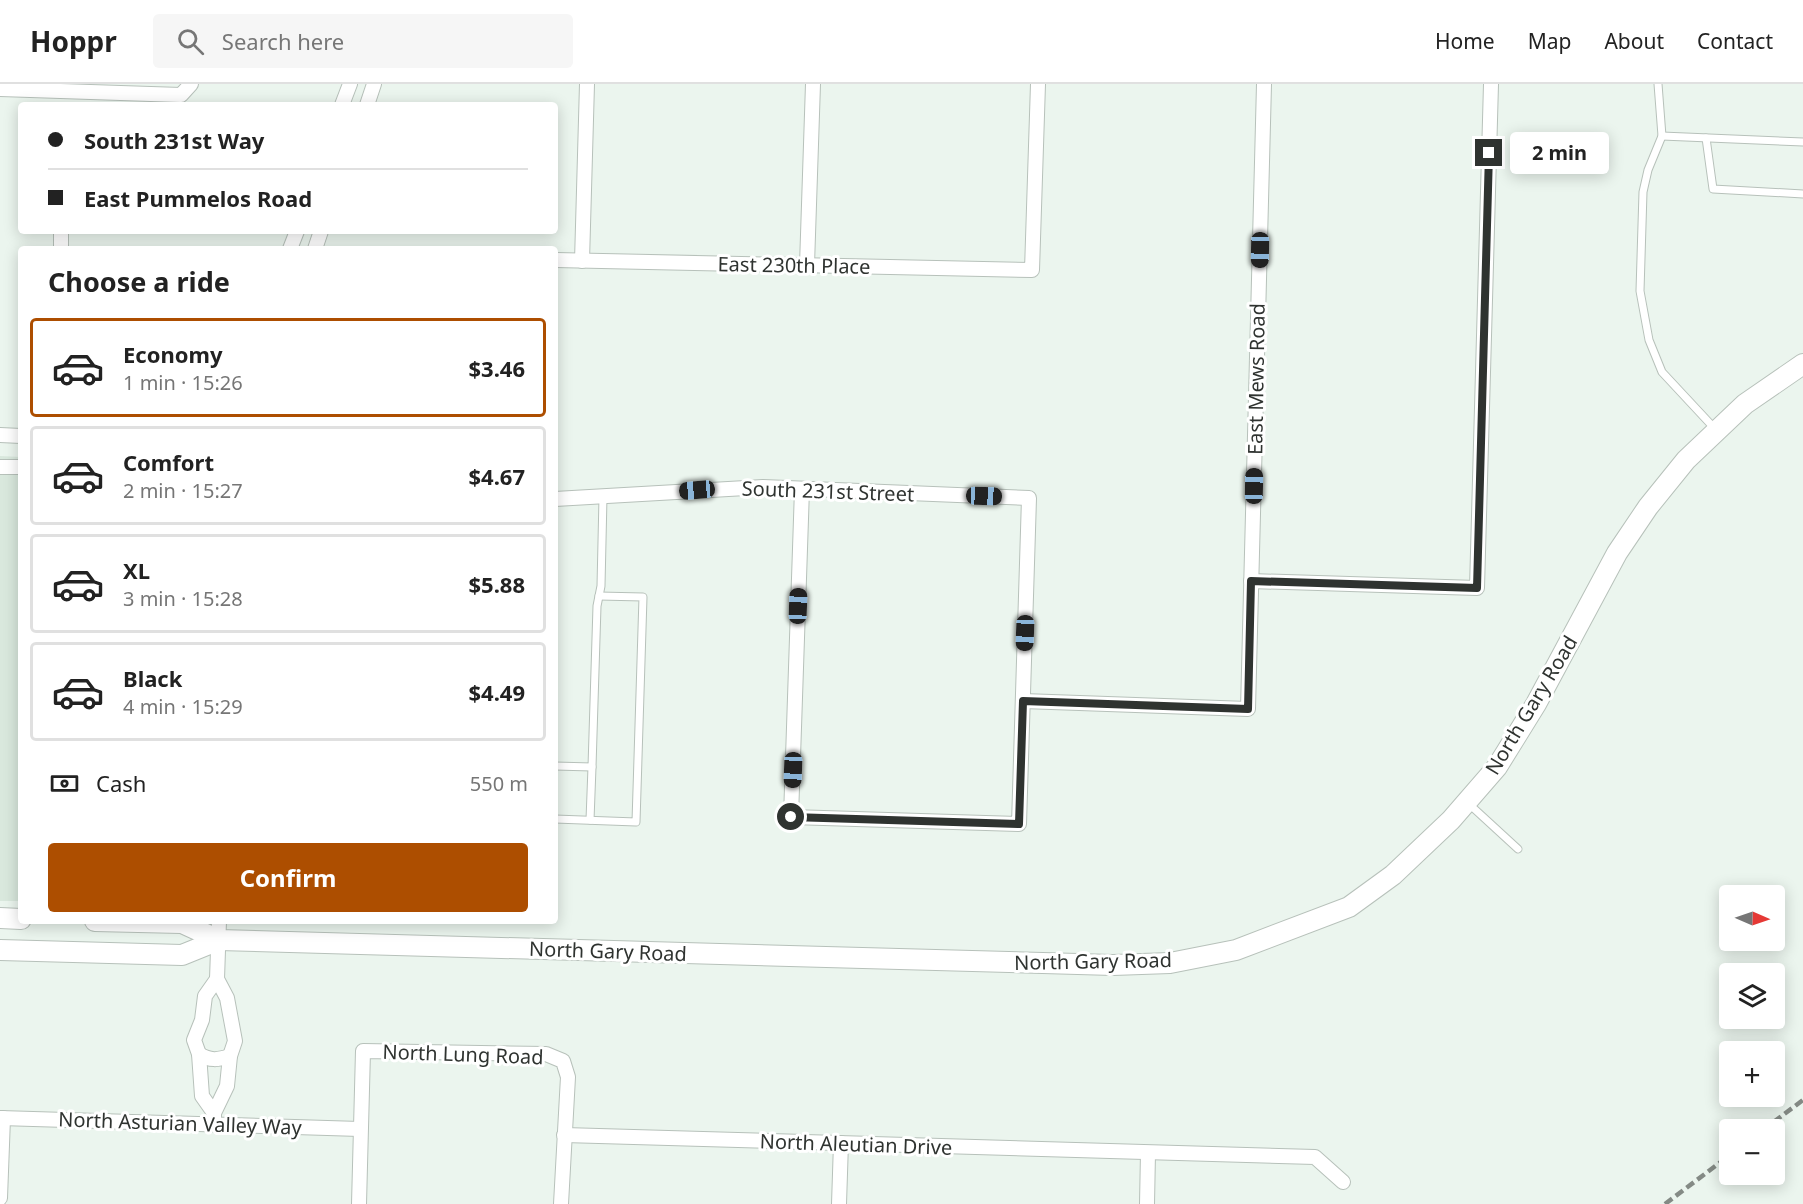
<!DOCTYPE html>
<meta charset="utf-8">
<style>
body{margin:0;font-family:"Noto Sans",sans-serif;background:#f6f6f6;color:#222;height:100vh;display:flex;flex-direction:column;font-size:22px;white-space:nowrap}
*{box-sizing:border-box;margin:0}
p{font-size:20px;color:#767676}
.icon{flex:none;width:33px;height:33px;fill:none;stroke:currentColor;stroke-width:2;stroke-linecap:round;stroke-linejoin:round}
.map{position:relative;flex:1;overflow:hidden}
.details{position:absolute;left:18px;top:162px;width:540px;height:678px;display:flex;flex-direction:column;background:#fff;border-radius:6px;box-shadow:0 3px 15px #0003}
.details>*{flex:none}
.banner{position:absolute;left:18px;top:18px;width:540px;height:132px;border-radius:6px;box-shadow:0 3px 15px #0003;display:grid;align-content:center;height:132px;padding:0 30px;background:#fff}
.needle{width:39px;rotate:92deg}
.fabs{position:absolute;left:1719px;top:801px;display:grid;gap:12px}
.fabs a{display:grid;place-items:center;width:66px;height:66px;border-radius:6px;background:#fff;box-shadow:0 3px 15px #0003;font-size:30px}
.end{position:absolute;width:27px;height:27px;margin:-14px;border:8px solid #2f3330;background:#fff;box-shadow:0 0 0 3px #fff}
.from{border-radius:50%}
.bubble{position:absolute;height:42px;border-radius:6px;background:#fff;box-shadow:0 3px 15px #0003;font-size:20px;font-weight:700;line-height:42px;text-align:center}
.car{position:absolute;width:18px;height:36px;margin:-18px -9px;border-radius:8px;box-shadow:0 0 4px 2px #0007;background:linear-gradient(#222 24%,#8ab4d8 0 40%,#222 0 76%,#8ab4d8 0 86%,#222 0)}
.banner b{display:flex;align-items:center;gap:21px;height:57px;font-size:22px}
.banner b+b{border-top:2px solid #e0e0e0}
.banner i{width:15px;height:15px;background:#222}
ul{padding:0;list-style:none}
li{display:flex;align-items:center;gap:18px;height:99px;margin:0 12px 9px;padding:0 18px;border:3px solid #e0e0e0;border-radius:6px}
li div{flex:1}
li b{display:block;font-size:22px}
li em{font-style:normal;font-weight:700}
li.current{border-color:#ad4e00}
li>.icon{width:54px;height:54px;stroke-width:1.5}
h2{padding:0 30px;font-size:27px;line-height:72px}
.pay{display:flex;align-items:center;gap:15px;height:66px;padding:0 30px;font-size:22px}
.pay p{margin-inline-start:auto}
.action{display:flex;gap:12px;margin-top:auto;padding:12px 30px}
.action a{flex:1;height:69px;border-radius:6px;background:#ad4e00;color:#fff;font-size:24px;font-weight:700;line-height:69px;text-align:center}
header{display:flex;align-items:center;gap:36px;box-sizing:border-box;height:84px;padding:0 30px;background:#fff;border-bottom:2px solid #e0e0e0}
header strong{font-size:28px}
nav{display:flex;gap:33px;margin-inline-start:auto;font-size:21px}
.search{width:420px;height:54px;background:#f6f6f6;display:flex;align-items:center;gap:15px;box-sizing:border-box;padding:0 21px;border-radius:6px;color:#767676;font-size:22px}
.map>svg:first-child{display:block}
.built{fill:#d9e8dd}
.lines{fill:none;stroke-linecap:round;stroke-linejoin:round}
.lane-casing{stroke:#b7c1ba;stroke-width:9}
.street-casing{stroke:#b7c1ba;stroke-width:16}
.secondary-casing{stroke:#b7c1ba;stroke-width:22}
.lane{stroke:#fff;stroke-width:7}
.street{stroke:#fff;stroke-width:14}
.secondary{stroke:#fff;stroke-width:20}
.rail{stroke:#848a85;stroke-width:4.5;stroke-dasharray:9 4.5;stroke-linecap:butt}
.route{stroke:#2f3330;stroke-width:8}
.labels{text-anchor:middle;dominant-baseline:central;stroke-width:6;stroke-linejoin:round;paint-order:stroke}
.street-label{font-size:20px;fill:#2f3330;stroke:#fff}
</style>
<header>
<strong>Hoppr</strong>
<div class="search"><svg class="icon" aria-label="search" viewBox="0 0 24 24"><circle cx="10" cy="10" r="6"/><path d="M15 15l6 6"/></svg>Search here</div>
<nav><a>Home</a><a>Map</a><a>About</a><a>Contact</a></nav>
</header>
<div class="map">
<svg width="1803" height="1120" viewBox="0 0 1803 1120">
<rect width="100%" height="100%" fill="#ebf5ee"/>
<path class="built" d="M0,372l21,1v444h-21z"/>
<g class="lines">
<defs>
<g id="lane">
<path d="M1658,0l4,52 -14,34 -5,22 -3,99 9,49 13,32 54,58"/>
<path d="M1662,52l141,6"/>
<path d="M1706,54l7,51 90,5"/>
<path d="M555,682l37,1 5,-161 4,-20 2,-89"/>
<path d="M1469,720l49,45"/>
<path d="M555,735l81,3 7,-225 -44,-1"/>
<path d="M590,736l2,-53"/>
</g>
<g id="street">
<path d="M0,5l181,6 10,-11"/>
<path d="M342,21l8,-21"/>
<path d="M367,21l7,-21"/>
<path d="M61,165v-18"/>
<path d="M290,165l7,-18"/>
<path d="M315,165l6,-18"/>
<path d="M555,176l477,10 6,-186"/>
<path d="M582,177l5,-177"/>
<path d="M807,181l6,-181"/>
<path d="M0,351l21,1"/>
<path d="M0,383h21"/>
<path d="M555,415l208,-12 266,11 -10,326 -228,-7 11,-328"/>
<path d="M1251,497l226,7 14,-504"/>
<path d="M1023,617l225,8 16,-625"/>
<path d="M199,970c11,7 19,6 31,2"/>
<path d="M214,1029l-12,-17 -3,-42 -5,-14 8,-20 3,-24 12,-17"/>
<path d="M0,1034l360,11"/>
<path d="M214,1040v-11l13,-27 3,-30 5,-15 -8,-43 -10,-19 2,-58"/>
<path d="M564,1051l751,22 28,25"/>
<path d="M0,1114l3,-80"/>
<path d="M359,1120l4,-153 183,3 17,7 5,16 -7,127"/>
<path d="M839,1120l2,-61"/>
<path d="M1147,1120l1,-51"/>
</g>
<g id="secondary">
<path d="M0,834l21,1"/>
<path d="M95,837l87,2 37,17 894,25 57,-2 66,-13 113,-43 44,-32 58,-55 46,-53 39,-63 81,-151 31,-46 38,-47 59,-56 58,-40"/>
<path d="M0,866l182,5 37,-15"/>
</g>
</defs>
<use href="#lane" class="lane-casing"/>
<use href="#street" class="street-casing"/>
<use href="#secondary" class="secondary-casing"/>
<use href="#lane" class="lane"/>
<use href="#street" class="street"/>
<use href="#secondary" class="secondary"/>
<g class="rail">
<path d="M1763,1046l40,-30"/>
<path d="M1665,1120l65,-49"/>
</g>
</g>
<g class="lines">
<path class="route" d="M791,733l228,7 4,-123 225,8 3,-128 226,7 12,-435"/>
</g>
<g class="labels">
<g class="street-label">
<text transform="translate(794 181) rotate(1)">East 230th Place</text>
<text transform="translate(1256 295) rotate(-89)">East Mews Road</text>
<text transform="translate(828 407) rotate(2)">South 231st Street</text>
<text transform="translate(1531 621) rotate(-59)">North Gary Road</text>
<text transform="translate(608 867) rotate(2)">North Gary Road</text>
<text transform="translate(1093 877) rotate(-1)">North Gary Road</text>
<text transform="translate(463 970) rotate(2)">North Lung Road</text>
<text transform="translate(180 1039) rotate(2)">North Asturian Valley Way</text>
<text transform="translate(856 1060) rotate(2)">North Aleutian Drive</text>
</g>
</g>
</svg>
<div class="fabs">
<a><svg class="needle" viewBox="-14 -14 28 28"><path d="M0-13l5 13h-10z" fill="#e53935"/><path d="M0 13l5-13h-10z" fill="#767676"/></svg></a>
<a><svg class="icon" aria-label="layers" viewBox="0 0 24 24"><path d="M12 4l9 5-9 5-9-5zM3 14l9 5 9-5"/></svg></a>
<a>+</a>
<a>−</a>
</div>
<i class="end from" style="left:791px;top:733px"></i>
<i class="end" style="left:1489px;top:69px"></i>
<div class="bubble" style="left:1510px;top:48px;width:99px">2 min</div>
<i class="car" style="left:1260px;top:166px;rotate:181deg"></i>
<i class="car" style="left:1254px;top:402px;rotate:1deg"></i>
<i class="car" style="left:697px;top:406px;rotate:265deg"></i>
<i class="car" style="left:984px;top:412px;rotate:92deg"></i>
<i class="car" style="left:798px;top:522px;rotate:2deg"></i>
<i class="car" style="left:1025px;top:549px;rotate:182deg"></i>
<i class="car" style="left:793px;top:686px;rotate:182deg"></i>
<div class="banner">
<b><i class="from"></i>South 231st Way</b>
<b><i></i>East Pummelos Road</b>
</div>
<section class="details">
<h2>Choose a ride</h2>
<ul>
<li class="current"><svg class="icon" aria-label="car" viewBox="0 0 24 24"><path d="M5 17H2v-5l4-1 3-4h7l3 4 3 1v5h-3M9 17h6M6 11h13"/><circle cx="7" cy="17" r="2"/><circle cx="17" cy="17" r="2"/></svg><div><b>Economy</b><p>1 min · 15:26</p></div><em>$3.46</em></li>
<li><svg class="icon" aria-label="car" viewBox="0 0 24 24"><path d="M5 17H2v-5l4-1 3-4h7l3 4 3 1v5h-3M9 17h6M6 11h13"/><circle cx="7" cy="17" r="2"/><circle cx="17" cy="17" r="2"/></svg><div><b>Comfort</b><p>2 min · 15:27</p></div><em>$4.67</em></li>
<li><svg class="icon" aria-label="car" viewBox="0 0 24 24"><path d="M5 17H2v-5l4-1 3-4h7l3 4 3 1v5h-3M9 17h6M6 11h13"/><circle cx="7" cy="17" r="2"/><circle cx="17" cy="17" r="2"/></svg><div><b>XL</b><p>3 min · 15:28</p></div><em>$5.88</em></li>
<li><svg class="icon" aria-label="car" viewBox="0 0 24 24"><path d="M5 17H2v-5l4-1 3-4h7l3 4 3 1v5h-3M9 17h6M6 11h13"/><circle cx="7" cy="17" r="2"/><circle cx="17" cy="17" r="2"/></svg><div><b>Black</b><p>4 min · 15:29</p></div><em>$4.49</em></li>
</ul>
<div class="pay"><svg class="icon" aria-label="cash" viewBox="0 0 24 24"><path d="M3 7h18v10H3z"/><circle cx="12" cy="12" r="2"/></svg>Cash<p>550 m</p></div>
<div class="action"><a>Confirm</a></div>
</section>
</div>
